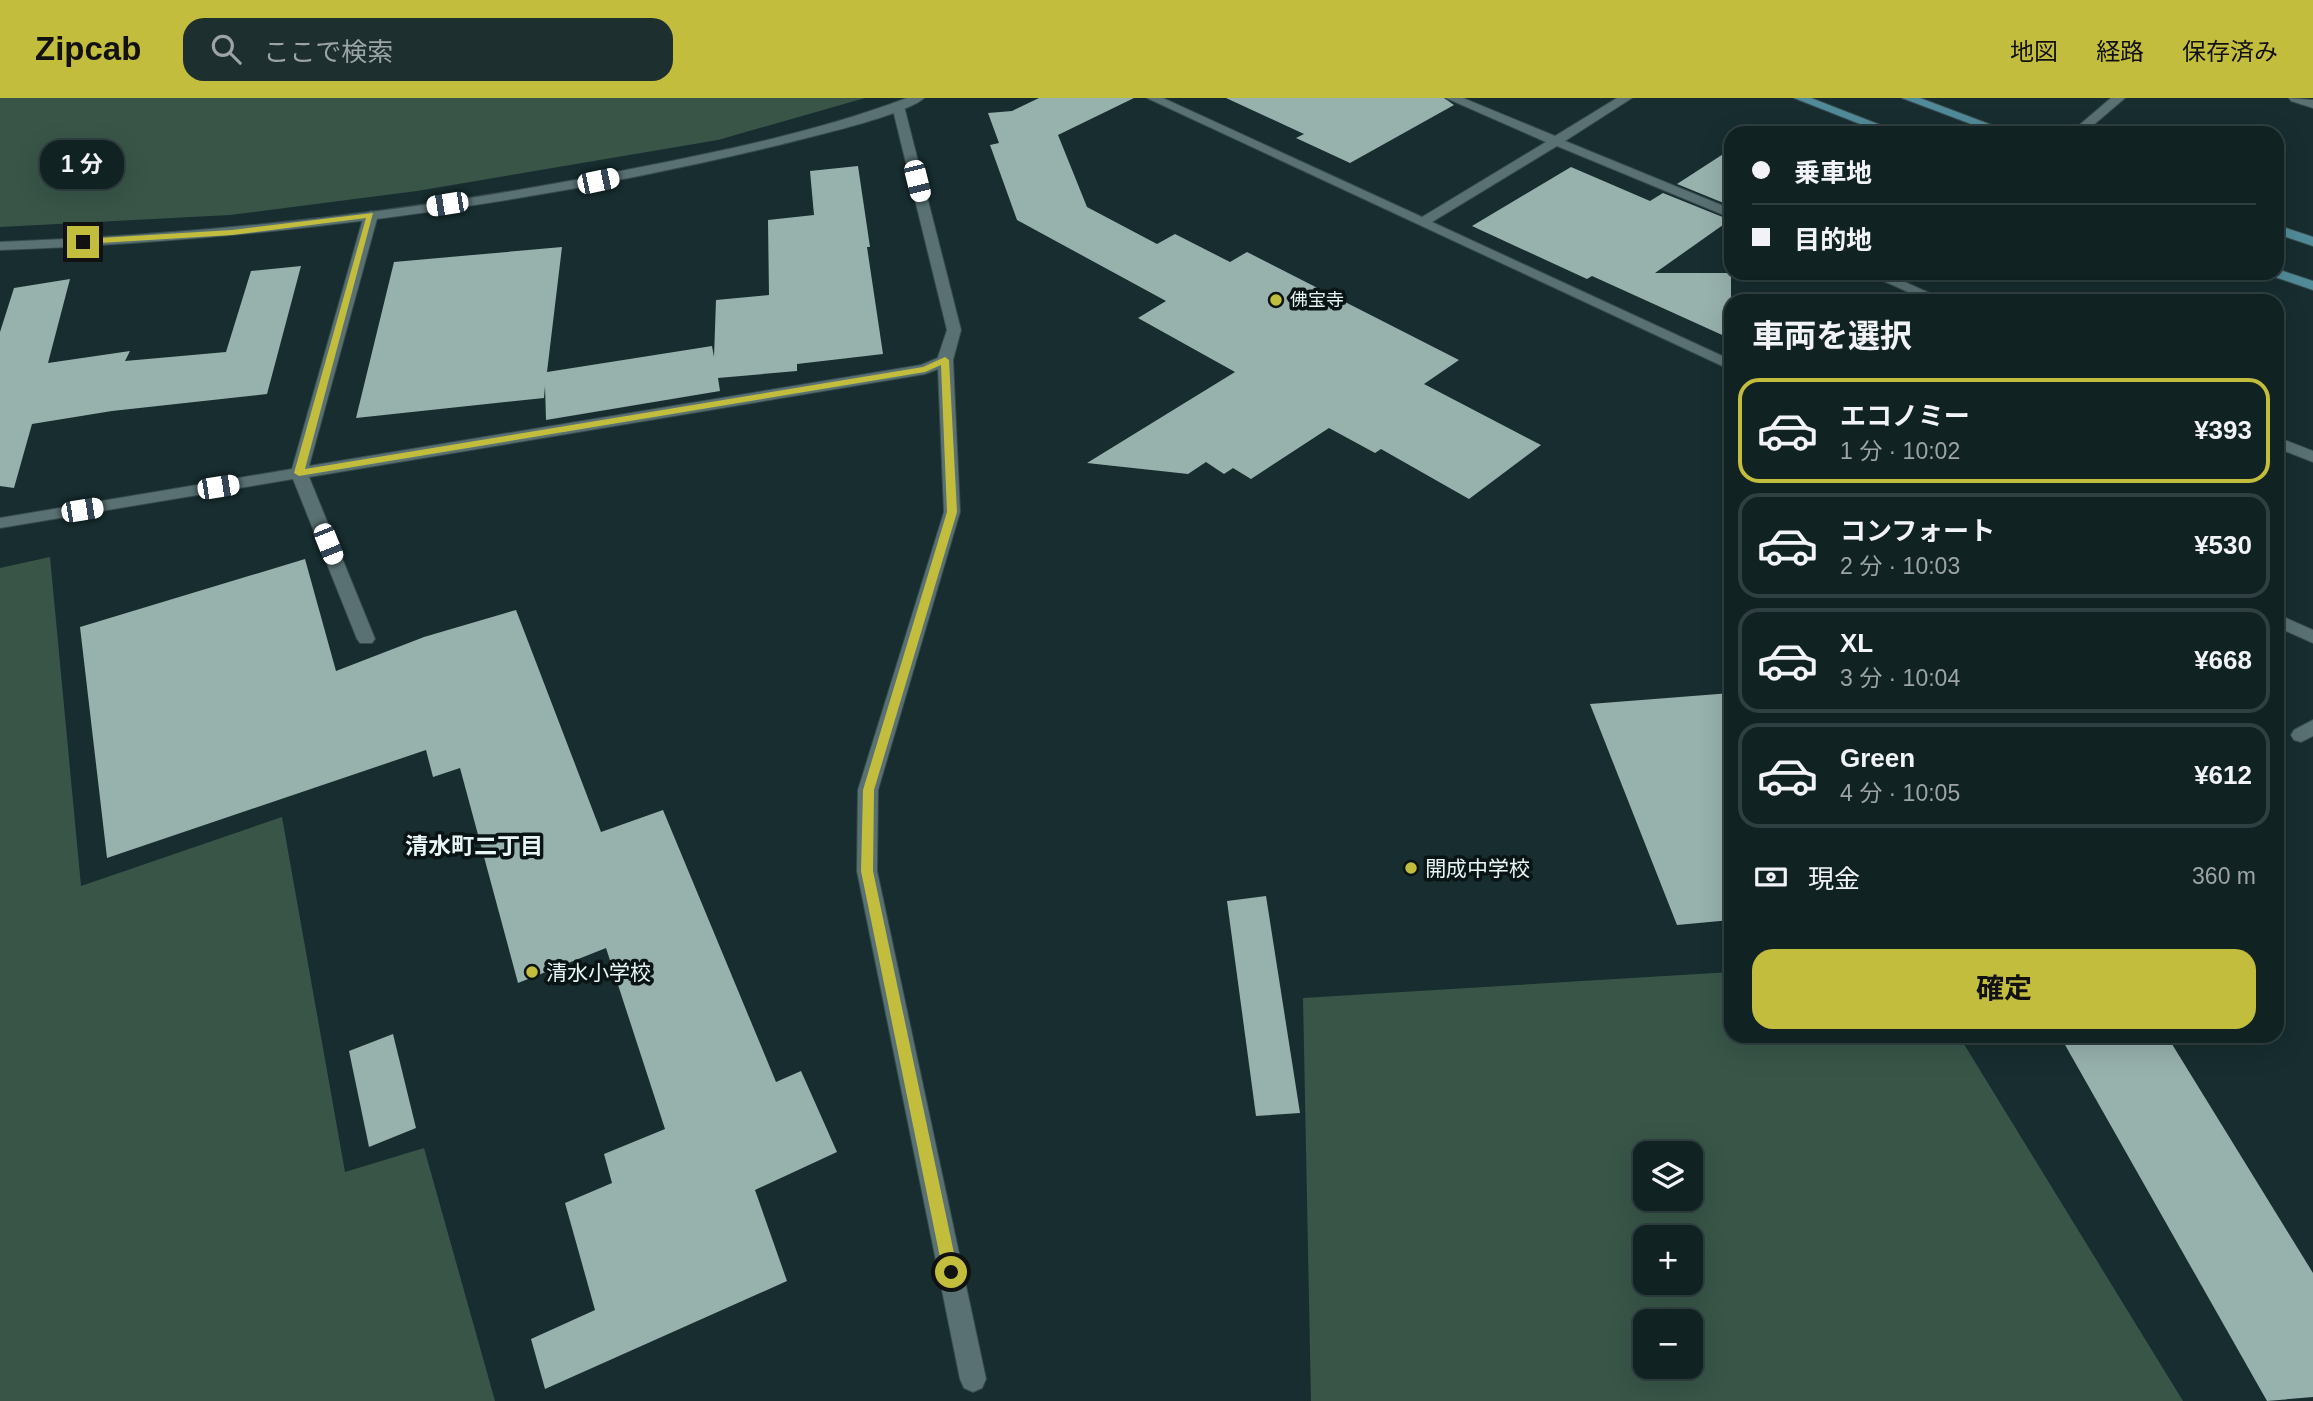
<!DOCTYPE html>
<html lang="ja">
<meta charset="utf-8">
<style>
body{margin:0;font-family:Arial,"Noto Sans JP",sans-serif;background:#1e2f30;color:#f1f3f6;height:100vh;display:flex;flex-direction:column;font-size:26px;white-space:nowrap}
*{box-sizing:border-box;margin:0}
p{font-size:23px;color:#9ca4a6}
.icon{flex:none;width:38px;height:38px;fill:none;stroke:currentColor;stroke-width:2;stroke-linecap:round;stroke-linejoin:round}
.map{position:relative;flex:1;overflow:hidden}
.side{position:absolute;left:1724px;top:196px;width:560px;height:749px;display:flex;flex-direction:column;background:#112223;border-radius:21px;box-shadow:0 7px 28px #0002,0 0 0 2px #303f41}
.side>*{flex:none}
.hud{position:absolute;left:1724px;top:28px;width:560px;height:154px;border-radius:21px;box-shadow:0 7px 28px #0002,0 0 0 2px #303f41;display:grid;align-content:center;height:154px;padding:0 28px;background:#112223}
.fabs{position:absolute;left:1633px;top:1043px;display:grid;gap:14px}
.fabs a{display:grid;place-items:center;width:70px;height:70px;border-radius:14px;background:#112223;box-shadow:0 7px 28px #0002,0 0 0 2px #303f41;font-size:35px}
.end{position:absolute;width:32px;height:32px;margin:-16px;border:9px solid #c3bd3e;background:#111;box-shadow:0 0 0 4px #111}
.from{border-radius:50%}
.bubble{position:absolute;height:49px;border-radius:21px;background:#112223;box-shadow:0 7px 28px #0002,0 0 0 2px #303f41;font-size:23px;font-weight:700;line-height:49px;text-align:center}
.car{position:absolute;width:21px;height:42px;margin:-21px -10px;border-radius:9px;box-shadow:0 0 5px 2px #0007;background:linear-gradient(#fff 24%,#345 0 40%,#fff 0 76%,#345 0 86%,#fff 0)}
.hud b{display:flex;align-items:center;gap:24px;height:66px;font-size:26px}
.hud b+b{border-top:2px solid #303f41}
.hud i{width:18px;height:18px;background:#f1f3f6}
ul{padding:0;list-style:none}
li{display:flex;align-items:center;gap:21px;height:105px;margin:0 14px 10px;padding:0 14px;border:4px solid #303f41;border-radius:21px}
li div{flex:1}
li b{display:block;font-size:26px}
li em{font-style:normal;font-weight:700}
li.selected{border-color:#c3bd3e}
li>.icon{width:63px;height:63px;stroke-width:1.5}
h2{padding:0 28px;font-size:32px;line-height:84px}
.pay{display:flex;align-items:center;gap:18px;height:77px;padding:0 28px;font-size:26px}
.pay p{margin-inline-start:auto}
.cta{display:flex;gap:14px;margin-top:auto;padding:14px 28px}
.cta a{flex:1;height:80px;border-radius:21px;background:#c3bd3e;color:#111;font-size:28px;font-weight:700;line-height:80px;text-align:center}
header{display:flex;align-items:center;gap:42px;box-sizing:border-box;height:98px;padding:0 35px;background:#c3bd3e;color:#111}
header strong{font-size:33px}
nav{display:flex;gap:38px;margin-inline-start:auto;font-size:24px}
.search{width:490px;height:63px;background:#1e2f30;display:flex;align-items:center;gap:18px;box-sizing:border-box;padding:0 24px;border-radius:21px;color:#9ca4a6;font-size:26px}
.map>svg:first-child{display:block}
.green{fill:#385548;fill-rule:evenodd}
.building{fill:#97b1ac}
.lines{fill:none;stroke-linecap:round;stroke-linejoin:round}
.service-casing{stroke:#384b4d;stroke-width:2}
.minor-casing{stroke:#384b4d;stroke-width:2}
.tertiary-casing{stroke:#384b4d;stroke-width:2}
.secondary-casing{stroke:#384b4d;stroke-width:2}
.service{fill:#597173;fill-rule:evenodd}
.minor{fill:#597173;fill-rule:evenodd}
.tertiary{fill:#597173;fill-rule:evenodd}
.secondary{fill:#518b99;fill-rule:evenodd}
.route{fill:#c3bd3e}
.poi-dot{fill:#c3bd3e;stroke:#0a1414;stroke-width:2.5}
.labels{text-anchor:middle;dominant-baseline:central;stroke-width:7;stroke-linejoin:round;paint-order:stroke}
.far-poi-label{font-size:18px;fill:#e8f5f7;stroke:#0a1414;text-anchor:start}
.poi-label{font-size:21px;fill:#e8f5f7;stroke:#0a1414;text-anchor:start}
.neighbourhood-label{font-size:23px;font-weight:bold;fill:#e8f5f7;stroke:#0a1414}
</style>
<header>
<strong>Zipcab</strong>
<div class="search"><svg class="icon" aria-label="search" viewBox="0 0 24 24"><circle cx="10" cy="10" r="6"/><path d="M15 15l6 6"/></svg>ここで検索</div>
<nav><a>地図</a><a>経路</a><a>保存済み</a></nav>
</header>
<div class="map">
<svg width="2313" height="1303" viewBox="0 0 2313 1303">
<rect width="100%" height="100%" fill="#172d2f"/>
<g class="green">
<path d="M0,0h865l-147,42 -301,51 -187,24 -230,12z"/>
<path d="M50,459l31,329 201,-69 63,355 79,-24 71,253h-495v-833z"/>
<path d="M1731,874v64h228l224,365h-872l-8,-403zM1690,1055v46h-45v-46zM1645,1139h45v46h-45zM1645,1223h45v46h-45z"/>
</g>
<g class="building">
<path d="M1039,0h95l-76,37 29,72 70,37 18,-10 55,28 17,-10 212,108 -35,24 117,61 -72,54 -88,-50 -6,4 -46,-25 -78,51 -18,-11 -9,6 -18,-12 -18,12 -101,-11 148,-91 -97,-54 28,-17 -149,-81 -27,-75 9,-2 -11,-30 24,-2z"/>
<path d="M1226,0h218l10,7 -104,58 -54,-25 8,-4z"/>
<path d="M1731,51v57l-54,-22z"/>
<path d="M858,68l12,81h-3l16,107 -86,10v7l-79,7 2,13 -174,29 -1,-34 -1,12 -188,20 38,-156 168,-15 -15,125 165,-26 2,11 2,-57 53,-5 -1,-75 46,-5 -4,-44z"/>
<path d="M1571,69l79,34 13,-8 67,27 -75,53h76v66l-139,-63 -5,3 -115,-53z"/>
<path d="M301,168l-34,128 -155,17 -80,13 -18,64 -14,-2v-154l14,-44 56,-9 -22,84 82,-12 -5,10 101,-9 25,-81z"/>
<path d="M305,461l31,112 88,-34 92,-27 85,222 62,-22 113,272 25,-11 36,81 -82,38 32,91 -242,108 -14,-50 64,-29 -30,-107 47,-20 -8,-29 61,-25 -59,-181 -88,35 -58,-215 -27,9 -7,-27 -319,108 -27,-231z"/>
<path d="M1731,595v227l-54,5 -87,-221z"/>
<path d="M1266,798l34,217 -44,3 -29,-215z"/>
<path d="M393,936l23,94 -47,19 -20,-96z"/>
<path d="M2060,938h107l146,237v124l-46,4z"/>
</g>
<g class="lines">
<defs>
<path id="service" d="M371,113l7,4 -69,251 612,-101 24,-10 8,5 7,152 -82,278 -1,81 109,508 -4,9 -9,4 -9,-4 -4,-9 -103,-508 1,-81 86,-278 -6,-143 -13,5 -616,103 66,162 -3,4h-12l-3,-4 -64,-160 -293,49v-10l292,-49 72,-254z"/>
<g id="minor">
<path d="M1147,0h16l259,119 124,-75 -100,-44h17l92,38 62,-38h15l-67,43 166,68v9l-174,-72 -125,76 299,138v10z"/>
<path d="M2111,0h14l-41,35h-14z"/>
<path d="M2289,0l24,2v8l-22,-7z"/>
<path d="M898,4l6,4 57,224 -8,30 -8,5 -8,-5 10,-30 -55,-224z"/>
<path d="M1866,175h19l62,28h-19z"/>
<path d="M2277,339l36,14v11l-36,-14z"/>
<path d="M2277,516l36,16v13l-36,-16z"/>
<path d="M2313,622v16l-12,6 -7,-2 -3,-5 3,-5z"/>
</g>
<path id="tertiary" d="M907,0h17c-20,18 -115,39 -145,47 -256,62 -516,95 -779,105v-8c214,-8 426,-31 636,-74 91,-18 183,-37 271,-70z"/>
<g id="secondary">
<path d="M1794,0h17l90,35h-18z"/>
<path d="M1902,0h18l93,35h-18z"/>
<path d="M2277,127l36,12v9l-36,-12z"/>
<path d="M2277,171l36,12v9l-41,-14 -2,-3h7z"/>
</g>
</defs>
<use href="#service" class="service-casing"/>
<use href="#minor" class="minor-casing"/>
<use href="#tertiary" class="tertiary-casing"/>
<use href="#secondary" class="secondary-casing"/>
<use href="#service" class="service"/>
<use href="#minor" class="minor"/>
<use href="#tertiary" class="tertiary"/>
<use href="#secondary" class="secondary"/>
</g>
<path class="route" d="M373,115l-68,256 618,-102 22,-10 4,3 8,152 -83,278 -1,81 85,401 -2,5h-10l-3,-5 -82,-401 2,-81 84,-278 -6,-147 -16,7 -626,104 -5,-3 72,-255 -134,17 -149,9 -4,-2 4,-3 149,-9z"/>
<g class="poi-dot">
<circle cx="1276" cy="202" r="7"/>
<circle cx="1411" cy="770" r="7"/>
<circle cx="532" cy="874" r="7"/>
</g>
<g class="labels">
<g class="far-poi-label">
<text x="1290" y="202">佛宝寺</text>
</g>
<g class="poi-label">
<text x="1425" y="770">開成中学校</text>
<text x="546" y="874">清水小学校</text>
</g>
<g class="neighbourhood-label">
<text x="474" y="748">清水町二丁目</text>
</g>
</g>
</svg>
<div class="fabs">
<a><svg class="icon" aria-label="layers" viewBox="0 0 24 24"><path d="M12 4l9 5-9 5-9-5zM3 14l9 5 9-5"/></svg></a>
<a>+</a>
<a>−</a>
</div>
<i class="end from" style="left:951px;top:1174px"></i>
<i class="end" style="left:83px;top:144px"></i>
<div class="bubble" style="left:40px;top:42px;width:84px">1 分</div>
<i class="car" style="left:598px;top:83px;rotate:78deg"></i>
<i class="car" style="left:917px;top:83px;rotate:166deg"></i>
<i class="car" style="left:447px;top:106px;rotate:261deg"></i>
<i class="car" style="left:218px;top:389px;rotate:81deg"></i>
<i class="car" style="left:82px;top:412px;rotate:81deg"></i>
<i class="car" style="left:328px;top:446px;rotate:158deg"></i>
<div class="hud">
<b><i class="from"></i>乗車地</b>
<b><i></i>目的地</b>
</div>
<section class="side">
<h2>車両を選択</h2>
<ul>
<li class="selected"><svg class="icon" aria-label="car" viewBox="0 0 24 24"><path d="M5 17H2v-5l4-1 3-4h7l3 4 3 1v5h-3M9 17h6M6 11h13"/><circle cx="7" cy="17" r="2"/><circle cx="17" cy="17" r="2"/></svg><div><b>エコノミー</b><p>1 分 · 10:02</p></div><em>¥393</em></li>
<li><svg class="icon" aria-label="car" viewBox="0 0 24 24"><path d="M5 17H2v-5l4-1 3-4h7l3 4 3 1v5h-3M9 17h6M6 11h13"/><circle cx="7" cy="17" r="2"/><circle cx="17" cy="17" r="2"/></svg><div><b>コンフォート</b><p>2 分 · 10:03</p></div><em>¥530</em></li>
<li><svg class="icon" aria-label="car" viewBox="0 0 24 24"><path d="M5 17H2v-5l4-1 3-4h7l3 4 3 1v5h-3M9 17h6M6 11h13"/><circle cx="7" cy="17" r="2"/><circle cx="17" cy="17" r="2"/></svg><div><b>XL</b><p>3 分 · 10:04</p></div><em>¥668</em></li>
<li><svg class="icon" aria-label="car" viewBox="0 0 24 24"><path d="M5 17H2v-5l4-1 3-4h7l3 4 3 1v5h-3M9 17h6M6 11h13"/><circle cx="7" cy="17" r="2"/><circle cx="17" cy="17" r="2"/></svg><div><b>Green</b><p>4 分 · 10:05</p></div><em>¥612</em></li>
</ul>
<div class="pay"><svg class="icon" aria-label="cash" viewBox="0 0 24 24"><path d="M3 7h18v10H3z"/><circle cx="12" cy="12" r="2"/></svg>現金<p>360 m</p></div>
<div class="cta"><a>確定</a></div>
</section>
</div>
